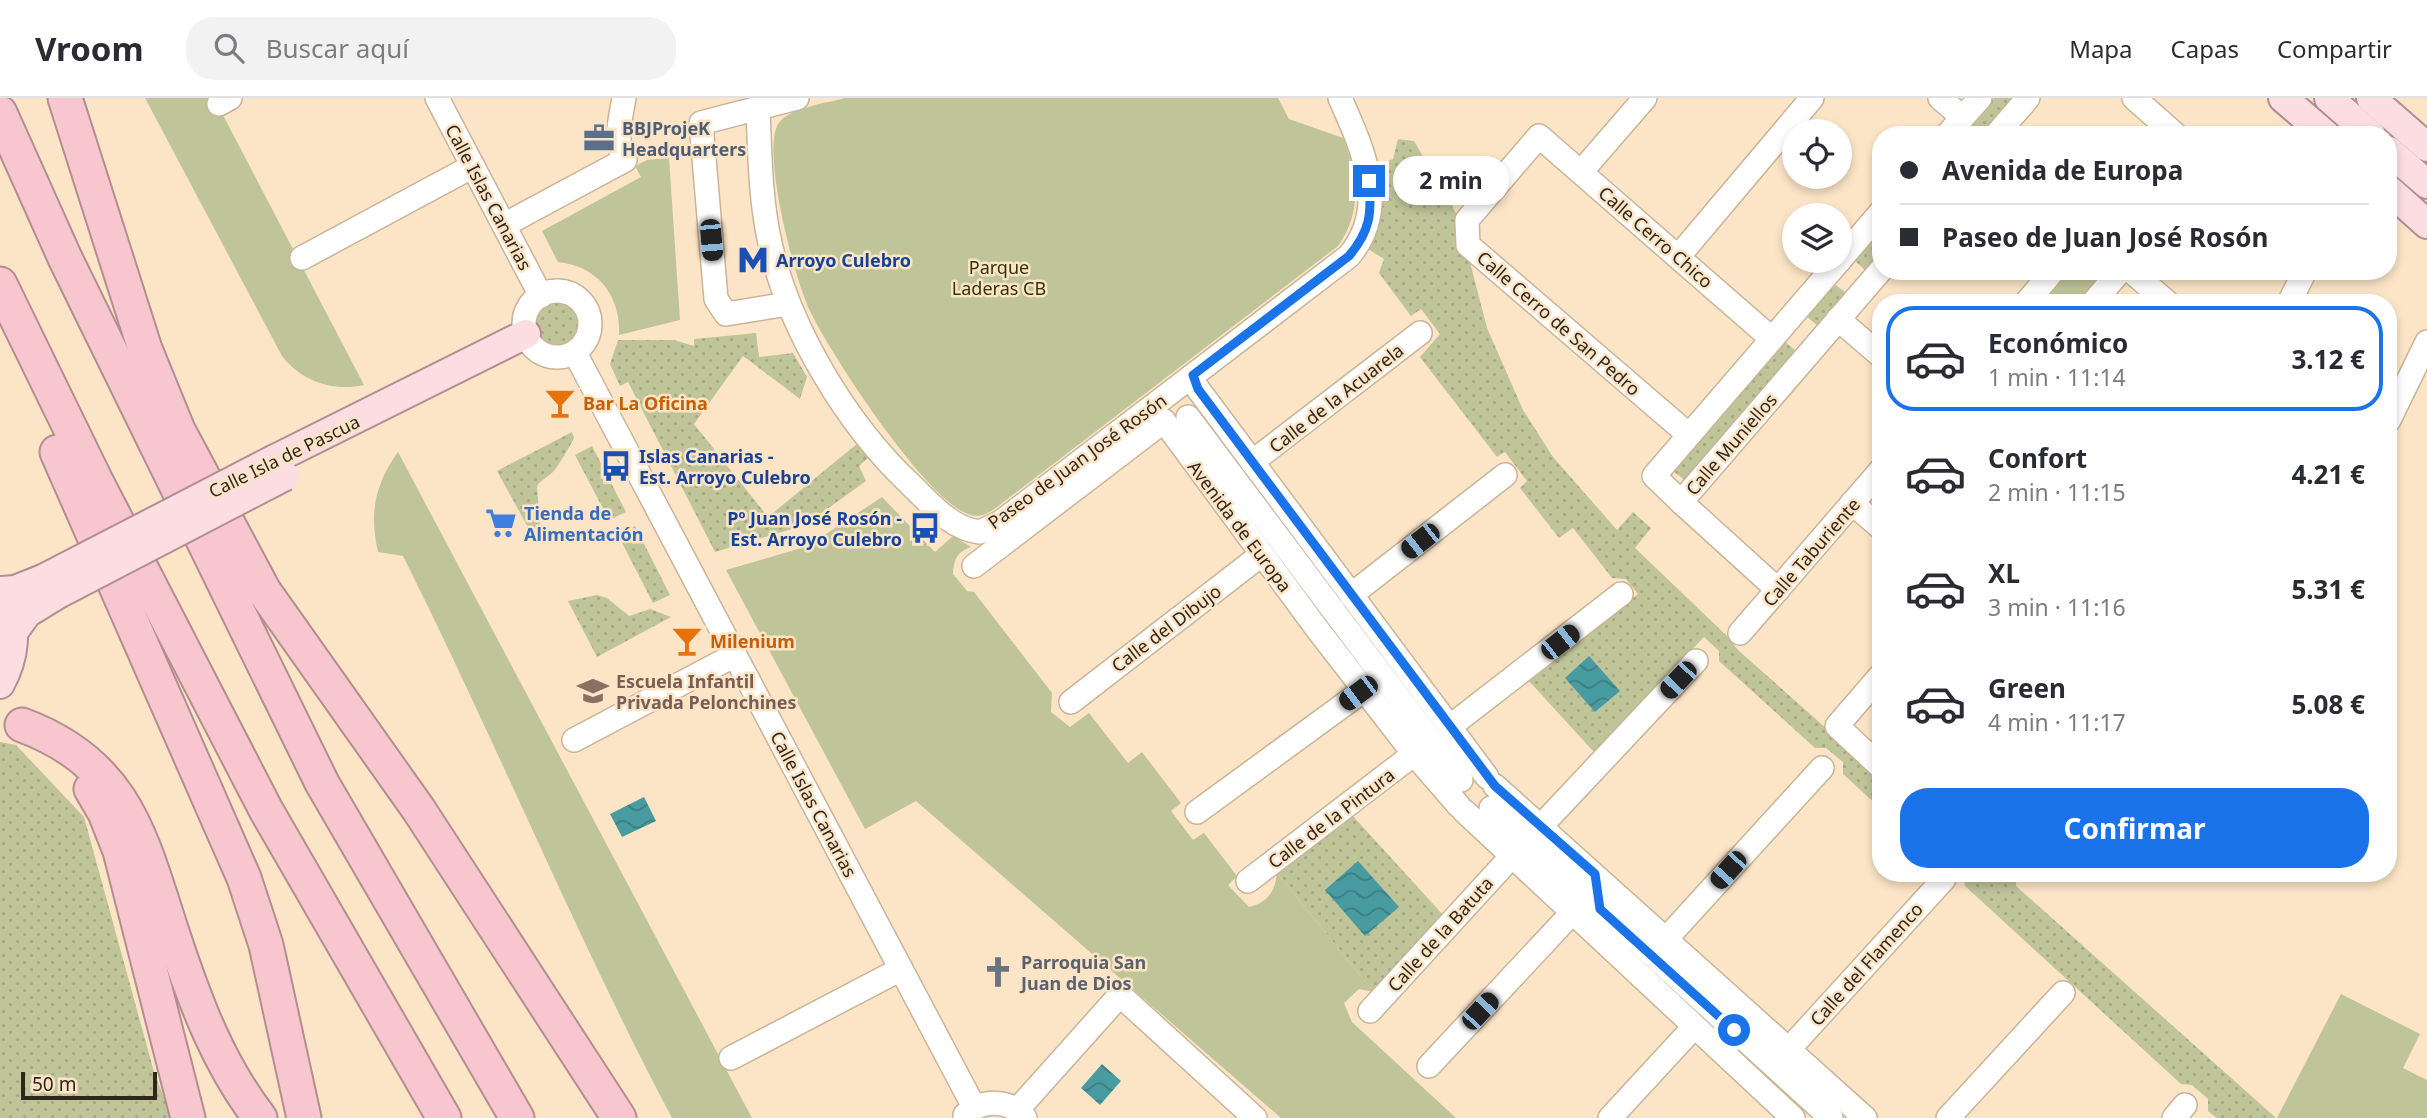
<!DOCTYPE html>
<html lang="es">
<meta charset="utf-8">
<style>
body{margin:0;font-family:"Noto Sans",sans-serif;background:#f2f2f3;color:#2b2b33;height:100vh;display:flex;flex-direction:column;font-size:26px;white-space:nowrap}
*{box-sizing:border-box;margin:0}
p{font-size:23px;color:#7c7c81}
.icon{flex:none;width:38px;height:38px;fill:none;stroke:currentColor;stroke-width:2;stroke-linecap:round;stroke-linejoin:round}
.map{position:relative;flex:1;overflow:hidden}
.panel{position:absolute;left:1872px;top:196px;width:525px;height:588px;display:flex;flex-direction:column;background:#fff;border-radius:28px;box-shadow:0 4px 10px #0003}
.panel>*{flex:none}
.banner{position:absolute;left:1872px;top:28px;width:525px;height:154px;border-radius:28px;box-shadow:0 4px 10px #0003;display:grid;align-content:center;height:154px;padding:0 28px;background:#fff}
.buttons{position:absolute;left:1782px;top:21px;display:grid;gap:14px}
.buttons a{display:grid;place-items:center;width:70px;height:70px;border-radius:50%;background:#fff;box-shadow:0 4px 10px #0003;font-size:35px}
.scale{position:absolute;left:21px;bottom:18px;width:136px;box-sizing:border-box;padding-left:7px;border:4px solid #30271c;border-top:0;font-size:19px;line-height:24px;white-space:nowrap;color:#30271c;-webkit-text-stroke:5px #fce5c7;paint-order:stroke}
.end{position:absolute;width:32px;height:32px;margin:-16px;border:9px solid #1a73e8;background:#fff;box-shadow:0 0 0 4px #fff}
.from{border-radius:50%}
.bubble{position:absolute;height:49px;border-radius:24px;background:#fff;box-shadow:0 4px 10px #0003;font-size:23px;font-weight:700;line-height:49px;text-align:center}
.car{position:absolute;width:21px;height:42px;margin:-21px -10px;border-radius:9px;box-shadow:0 0 5px 2px #0007;background:linear-gradient(#222 24%,#8ab4d8 0 40%,#222 0 76%,#8ab4d8 0 86%,#222 0)}
.banner b{display:flex;align-items:center;gap:24px;height:66px;font-size:26px}
.banner b+b{border-top:2px solid #e1e1e2}
.banner i{width:18px;height:18px;background:#2b2b33}
ul{padding:12px 0 0;list-style:none}
li{display:flex;align-items:center;gap:21px;height:105px;margin:0 14px 10px;padding:0 14px;border:4px solid transparent;border-radius:28px}
li div{flex:1}
li b{display:block;font-size:26px}
li em{font-style:normal;font-weight:700}
li.current{border-color:#1a73e8}
li>.icon{width:63px;height:63px;stroke-width:1.5}
.cta{display:flex;gap:14px;margin-top:auto;padding:14px 28px}
.cta a{flex:1;height:80px;border-radius:28px;background:#1a73e8;color:#fff;font-size:28px;font-weight:700;line-height:80px;text-align:center}
header{display:flex;align-items:center;gap:42px;box-sizing:border-box;height:98px;padding:0 35px;background:#fff;border-bottom:2px solid #e1e1e2}
header strong{font-size:33px}
nav{display:flex;gap:38px;margin-inline-start:auto;font-size:24px}
.search{width:490px;height:63px;background:#f2f2f3;display:flex;align-items:center;gap:18px;box-sizing:border-box;padding:0 24px;border-radius:28px;color:#7c7c81;font-size:26px}
.map>svg:first-child{display:block}
.grass{fill:url(#grass-dots)}
.park{fill:#bfc499}
.water{fill:url(#water-waves)}
.lines{fill:none;stroke-linecap:round;stroke-linejoin:round}
.minor-casing{stroke:#cab497;stroke-width:26}
.major-casing{stroke:#b28e90;stroke-width:32}
.highway-casing{stroke:#b28e90;stroke-width:37}
.minor{stroke:#fff;stroke-width:23}
.major{stroke:#fbdde2;stroke-width:28}
.highway{stroke:#f8c6ce;stroke-width:33}
.major-bridge-casing{stroke:#b28e90;stroke-width:32;stroke-linecap:butt}
.major-bridge{stroke:#fbdde2;stroke-width:28}
.route{stroke:#1a73e8;stroke-width:9}
.labels{text-anchor:middle;dominant-baseline:central;stroke-width:5;stroke-linejoin:round;paint-order:stroke}
.service-label{font-size:18px;font-weight:bold;fill:#4e5e75;stroke:#fce5c7;text-anchor:start}
.street-label{font-size:18px;fill:#30271c;stroke:#fce5c7}
.transit-label{font-size:18px;font-weight:bold;fill:#164399;stroke:#fce5c7;text-anchor:start}
.park-label{font-size:18px;fill:#323504;stroke:#fce5c7}
.food-label{font-size:18px;font-weight:bold;fill:#c56008;stroke:#fce5c7;text-anchor:start}
.shop-label{font-size:18px;font-weight:bold;fill:#366cbe;stroke:#fce5c7;text-anchor:start}
.education-label{font-size:18px;font-weight:bold;fill:#785e54;stroke:#fce5c7;text-anchor:start}
.worship-label{font-size:18px;font-weight:bold;fill:#5b616d;stroke:#fce5c7;text-anchor:start}
</style>
<header>
<strong>Vroom</strong>
<div class="search"><svg class="icon" aria-label="search" viewBox="0 0 24 24"><circle cx="10" cy="10" r="6"/><path d="M15 15l6 6"/></svg>Buscar aquí</div>
<nav><a>Mapa</a><a>Capas</a><a>Compartir</a></nav>
</header>
<div class="map">
<svg width="2427" height="1020" viewBox="0 0 2427 1020">
<defs>
<pattern id="grass-dots" width="8" height="8" patternUnits="userSpaceOnUse" patternTransform="scale(1.75)"><rect width="8" height="8" fill="#bfc499"/><path d="M2 2h.1M6 6h.1" fill="none" stroke="#a4a883" stroke-width="1.8" stroke-linecap="round"/></pattern>
<pattern id="water-waves" width="16" height="10" patternUnits="userSpaceOnUse" patternTransform="scale(1.75)"><rect width="16" height="10" fill="#489ba0"/><path d="M0 5q4-4 8 0t8 0" fill="none" stroke="#3c7e82"/></pattern>
</defs>
<rect width="100%" height="100%" fill="#fce5c7"/>
<g class="grass">
<path d="M1994,0h21l-32,37h-21z"/>
<path d="M1398,41l16,2 43,74 2,29 10,14 18,70 36,82 30,47 64,73 16,-18 18,16 -16,20 91,87 12,15 143,127v32l-38,-35v-12l-17,-14h-11l-96,-87v-10l-15,-14 -110,115 -66,-72 110,-86 -12,-15 -14,-1 -39,-50 -14,10 -39,-50 7,-7 -22,-29 -8,5 -77,-100 20,-23 -19,-25 -10,7 -32,-43 5,-14 -16,-10c16,-25 10,-55 7,-83l18,-7z"/>
<path d="M1881,131v24l-15,18 -12,-11z"/>
<path d="M1833,185l13,10 -28,33 -12,-10z"/>
<circle cx="557" cy="225" r="23"/>
<path d="M756,235l3,24 34,-4 14,24 -7,22 -57,-43 -49,68 74,93 90,-74 11,14 -10,9 7,15 -61,44 -90,27 -87,-170 -8,4 -10,-22 8,-24h56l20,6v-7z"/>
<path d="M1784,243l13,11 -111,129 -13,-10z"/>
<path d="M572,334l2,6c-3,7 -16,28 -20,33 -6,6 -12,8 -17,15l3,38 -10,7 -33,-60z"/>
<path d="M592,348l34,66 -17,8 -34,-65z"/>
<path d="M635,428l35,69 -17,8 -35,-68z"/>
<path d="M597,497l10,3 22,18 21,-7 21,8 -74,40 -29,-56z"/>
<path d="M0,644l16,3 68,72 70,255 18,46h-172z"/>
<path d="M1352,717l92,101 -70,76 -97,-119z"/>
<path d="M1963,775h43l10,6v7l260,232h-59l-9,-7v-12l-16,-14 -11,-1 -216,-198z"/>
</g>
<g class="park">
<path d="M145,0h69l150,287c-31,7 -63,-4 -82,-29z"/>
<path d="M845,0h433l11,21 54,19c16,38 19,74 -5,108l-345,264c-8,5 -16,8 -25,4 -43,-15 -139,-162 -159,-205 -15,-33 -46,-151 -32,-183 8,-18 50,-23 68,-28z"/>
<path d="M669,60l11,162 -61,15c2,-40 -22,-69 -61,-73l-16,-31 99,-54 -6,-11 12,-6z"/>
<path d="M2062,173h49l-27,32h-49z"/>
<path d="M398,354l354,666h-80c-97,-183 -176,-377 -269,-562l-25,-4c-9,-39 -3,-68 20,-100z"/>
<path d="M882,399l53,55 18,-16 18,11c-14,5 -17,12 -18,27l14,17 7,1 78,101 -1,19 19,15 19,-14 39,50 14,-11 39,51 -10,8 22,29 11,-7 33,43 -9,9 21,22c18,-4 26,-15 28,-34l97,119 -15,-3 -15,14 8,19 104,96h-175l-365,-317 -51,28 -139,-259 82,-24z"/>
<path d="M2341,896l79,40 -17,34 24,12v38h-150z"/>
</g>
<g class="water">
<path d="M1589,558l31,35 -25,21 -30,-34z"/>
<path d="M644,699l12,24 -34,16 -12,-23z"/>
<path d="M1358,763l41,46 -34,29 -40,-46z"/>
<path d="M1102,966l19,17 -21,24 -19,-17z"/>
</g>
<g class="lines">
<defs>
<g id="minor">
<path d="M437,0l104,198"/>
<path d="M1940,0l22,19"/>
<path d="M2134,0l42,37"/>
<path d="M219,6l11,-6"/>
<path d="M758,12c2,44 2,89 12,133 19,86 77,182 141,242 20,19 40,44 69,47l21,-10 348,-266c41,-49 14,-106 -9,-158"/>
<path d="M1947,37l33,-37"/>
<path d="M1996,37l32,-37"/>
<path d="M1581,74l64,-74"/>
<path d="M504,127l121,-65c-11,-20 -5,-39 -1,-62"/>
<path d="M1678,159l134,-159"/>
<path d="M302,160l171,-92"/>
<path d="M1839,163l-185,215 27,26 200,-232"/>
<path d="M1839,163l42,-49"/>
<path d="M2131,173l37,32"/>
<circle cx="557" cy="226" r="33"/>
<path d="M2026,205l27,-32"/>
<path d="M2093,205l27,-32"/>
<path d="M2289,205l16,-32"/>
<path d="M788,206l-62,10 -10,-15 -15,-176 96,-25"/>
<path d="M1838,221l43,37"/>
<path d="M575,255l399,754"/>
<path d="M1198,291l289,388"/>
<path d="M1188,319l273,363"/>
<path d="M2389,322l38,-78"/>
<path d="M1689,337l-221,-190 -1,-25 72,-84 233,203"/>
<path d="M1252,364l168,-129"/>
<path d="M1681,404l97,88"/>
<path d="M1852,405l29,25"/>
<path d="M974,468l190,-145 154,209 96,124 45,52"/>
<path d="M1351,497l154,-120"/>
<path d="M1740,535l141,-163"/>
<path d="M1881,577l-44,51 44,41"/>
<path d="M1071,604l190,-147"/>
<path d="M1452,627l169,-131"/>
<path d="M574,642l161,-85"/>
<path d="M1495,688l370,332"/>
<path d="M1491,710l340,310"/>
<path d="M1464,713l329,307"/>
<path d="M1197,714l167,-122"/>
<path d="M1542,727l154,-164"/>
<path d="M1248,783l166,-127"/>
<path d="M1666,841l156,-171"/>
<path d="M1370,913l141,-154"/>
<path d="M1789,951l155,-170"/>
<path d="M731,960l170,-89"/>
<path d="M1429,968l142,-152"/>
<path d="M1018,1011l102,-114 135,123"/>
<path d="M965,1017c17,-16 45,-16 60,3"/>
<path d="M1610,1020l84,-91"/>
<path d="M1948,1020l115,-125"/>
<path d="M2174,1020l11,-13"/>
</g>
<g id="major">
<path d="M2283,0l43,37"/>
<path d="M2329,0l42,37"/>
<path d="M2371,0l56,49"/>
<path d="M2389,53l38,33"/>
<path d="M2389,92l38,34"/>
<path d="M275,361l251,-125"/>
<path d="M0,493l15,-1 28,-11"/>
<path d="M0,506c21,22 13,56 0,80"/>
<path d="M12,536l15,-21 31,-19"/>
</g>
<g id="highway">
<path d="M65,0l80,251 33,81 86,161 155,219 200,308"/>
<path d="M0,15l65,145 257,525 195,335"/>
<path d="M0,186l96,197 170,329 178,308"/>
<path d="M57,354l187,426 22,67 38,173"/>
<path d="M22,627c108,40 120,118 153,216 21,63 44,124 85,177"/>
<path d="M91,691l14,24 15,38 68,267"/>
</g>
</defs>
<use href="#minor" class="minor-casing"/>
<use href="#major" class="major-casing"/>
<use href="#highway" class="highway-casing"/>
<use href="#minor" class="minor"/>
<use href="#major" class="major"/>
<use href="#highway" class="highway"/>
<defs>
<g id="major-bridge">
<path d="M43,481l232,-120"/>
<path d="M58,496l227,-118"/>
</g>
</defs>
<use href="#major-bridge" class="major-bridge-casing"/>
<use href="#major-bridge" class="major-bridge"/>
</g>
<g class="lines">
<path class="route" d="M1369,83c3,33 1,50 -20,75l-156,119 5,14 297,397 100,88 5,35 134,121"/>
</g>
<defs>
<symbol id="office-bare" viewBox="-9 -9 18 18"><path d="M-6-3h4V-5.5h4V-3h4V5H-6ZM-1-4.5V-3h2v-1.5ZM-6 0V1H6V0Z" fill="#5c6f8a" stroke="#fce5c7" stroke-width="2.5" paint-order="stroke"/></symbol>
<symbol id="metro-bare" viewBox="-9 -9 18 18"><path d="M-5.5 5V-5H-3L0 0L3-5H5.5V5H3V-.5L0 4L-3-.5V5Z" fill="#1a4fb4" stroke="#fce5c7" stroke-width="2.5" paint-order="stroke"/></symbol>
<symbol id="bar-bare" viewBox="-9 -9 18 18"><path d="M-6-5H6L.8 .8V4.5H3.5V6h-7V4.5H-.8V.8Z" fill="#e8710a" stroke="#fce5c7" stroke-width="2.5" paint-order="stroke"/></symbol>
<symbol id="bus-bare" viewBox="-9 -9 18 18"><path d="M-5-6H5V4H4V6H2V4H-2V6H-4V4H-5ZM-3.5-4V0h7V-4ZM-3.5 1.2v1.5H-2V1.2ZM2 1.2v1.5H3.5V1.2Z" fill="#1a4fb4" stroke="#fce5c7" stroke-width="2.5" paint-order="stroke"/></symbol>
<symbol id="supermarket-bare" viewBox="-9 -9 18 18"><path d="M-6-5.5h2.5l.6 2H6L4.5 2H-2.5L-4.4-4H-6ZM-1.5 3.2a1.3 1.3 0 1 0 .1 0ZM3 3.2a1.3 1.3 0 1 0 .1 0Z" fill="#3f7fe0" stroke="#fce5c7" stroke-width="2.5" paint-order="stroke"/></symbol>
<symbol id="school-bare" viewBox="-9 -9 18 18"><path d="M0-5L7-2L0 1L-7-2ZM-4 1L0 2.5L4 1V4Q0 6-4 4Z" fill="#8d6e63" stroke="#fce5c7" stroke-width="2.5" paint-order="stroke"/></symbol>
<symbol id="church-bare" viewBox="-9 -9 18 18"><path d="M-1.2-6h2.4v3.5h3.3v2.4h-3.3V6h-2.4V-.1h-3.3v-2.4h3.3Z" fill="#6b7280" stroke="#fce5c7" stroke-width="2.5" paint-order="stroke"/></symbol>
</defs>
<g fill-rule="evenodd">
<use href="#office-bare" x="577" y="18" width="44" height="44"/>
<use href="#metro-bare" x="731" y="140" width="44" height="44"/>
<use href="#bar-bare" x="538" y="283" width="44" height="44"/>
<use href="#bus-bare" x="594" y="346" width="44" height="44"/>
<use href="#supermarket-bare" x="479" y="403" width="44" height="44"/>
<use href="#bus-bare" x="903" y="408" width="44" height="44"/>
<use href="#bar-bare" x="665" y="521" width="44" height="44"/>
<use href="#school-bare" x="571" y="571" width="44" height="44"/>
<use href="#church-bare" x="976" y="852" width="44" height="44"/>
</g>
<g class="labels">
<g class="service-label">
<text x="622" y="30">BBJProjeK<tspan x="622" dy="21">Headquarters</tspan></text>
</g>
<g class="street-label">
<text transform="translate(489 99) rotate(62)">Calle Islas Canarias</text>
<text transform="translate(1656 139) rotate(41)">Calle Cerro Chico</text>
<text transform="translate(1559 225) rotate(41)">Calle Cerro de San Pedro</text>
<text transform="translate(1336 300) rotate(-38)">Calle de la Acuarela</text>
<text transform="translate(1731 346) rotate(-49)">Calle Muniellos</text>
<text transform="translate(284 358) rotate(-26)">Calle Isla de Pascua</text>
<text transform="translate(1077 363) rotate(-36)">Paseo de Juan José Rosón</text>
<text transform="translate(1240 428) rotate(53)">Avenida de Europa</text>
<text transform="translate(1811 454) rotate(-49)">Calle Taburiente</text>
<text transform="translate(1166 530) rotate(-37)">Calle del Dibujo</text>
<text transform="translate(814 706) rotate(62)">Calle Islas Canarias</text>
<text transform="translate(1331 720) rotate(-37)">Calle de la Pintura</text>
<text transform="translate(1440 836) rotate(-48)">Calle de la Batuta</text>
<text transform="translate(1866 866) rotate(-48)">Calle del Flamenco</text>
</g>
<g class="transit-label">
<text x="776" y="162">Arroyo Culebro</text>
<text x="639" y="358">Islas Canarias -<tspan x="639" dy="21">Est. Arroyo Culebro</tspan></text>
<text x="902" y="420" text-anchor="end">Pº Juan José Rosón -<tspan x="902" dy="21">Est. Arroyo Culebro</tspan></text>
</g>
<g class="park-label">
<text x="999" y="169">Parque<tspan x="999" dy="21">Laderas CB</tspan></text>
</g>
<g class="food-label">
<text x="583" y="305">Bar La Oficina</text>
<text x="710" y="543">Milenium</text>
</g>
<g class="shop-label">
<text x="524" y="415">Tienda de<tspan x="524" dy="21">Alimentación</tspan></text>
</g>
<g class="education-label">
<text x="616" y="583">Escuela Infantil<tspan x="616" dy="21">Privada Pelonchines</tspan></text>
</g>
<g class="worship-label">
<text x="1021" y="864">Parroquia San<tspan x="1021" dy="21">Juan de Dios</tspan></text>
</g>
</g>
</svg>
<div class="buttons">
<a><svg class="icon" aria-label="locate" viewBox="0 0 24 24"><circle cx="12" cy="12" r="6"/><path d="M12 2v4M12 18v4M2 12h4M18 12h4"/></svg></a>
<a><svg class="icon" aria-label="layers" viewBox="0 0 24 24"><path d="M12 4l9 5-9 5-9-5zM3 14l9 5 9-5"/></svg></a>
</div>
<div class="scale">50 m</div>
<i class="end from" style="left:1734px;top:932px"></i>
<i class="end" style="left:1369px;top:83px"></i>
<div class="bubble" style="left:1393px;top:58px;width:116px">2 min</div>
<i class="car" style="left:711px;top:142px;rotate:175deg"></i>
<i class="car" style="left:1420px;top:443px;rotate:232deg"></i>
<i class="car" style="left:1560px;top:544px;rotate:52deg"></i>
<i class="car" style="left:1678px;top:582px;rotate:223deg"></i>
<i class="car" style="left:1358px;top:595px;rotate:233deg"></i>
<i class="car" style="left:1728px;top:772px;rotate:222deg"></i>
<i class="car" style="left:1480px;top:913px;rotate:43deg"></i>
<div class="banner">
<b><i class="from"></i>Avenida de Europa</b>
<b><i></i>Paseo de Juan José Rosón</b>
</div>
<section class="panel">
<ul>
<li class="current"><svg class="icon" aria-label="car" viewBox="0 0 24 24"><path d="M5 17H2v-5l4-1 3-4h7l3 4 3 1v5h-3M9 17h6M6 11h13"/><circle cx="7" cy="17" r="2"/><circle cx="17" cy="17" r="2"/></svg><div><b>Económico</b><p>1 min · 11:14</p></div><em>3.12 €</em></li>
<li><svg class="icon" aria-label="car" viewBox="0 0 24 24"><path d="M5 17H2v-5l4-1 3-4h7l3 4 3 1v5h-3M9 17h6M6 11h13"/><circle cx="7" cy="17" r="2"/><circle cx="17" cy="17" r="2"/></svg><div><b>Confort</b><p>2 min · 11:15</p></div><em>4.21 €</em></li>
<li><svg class="icon" aria-label="car" viewBox="0 0 24 24"><path d="M5 17H2v-5l4-1 3-4h7l3 4 3 1v5h-3M9 17h6M6 11h13"/><circle cx="7" cy="17" r="2"/><circle cx="17" cy="17" r="2"/></svg><div><b>XL</b><p>3 min · 11:16</p></div><em>5.31 €</em></li>
<li><svg class="icon" aria-label="car" viewBox="0 0 24 24"><path d="M5 17H2v-5l4-1 3-4h7l3 4 3 1v5h-3M9 17h6M6 11h13"/><circle cx="7" cy="17" r="2"/><circle cx="17" cy="17" r="2"/></svg><div><b>Green</b><p>4 min · 11:17</p></div><em>5.08 €</em></li>
</ul>
<div class="cta"><a>Confirmar</a></div>
</section>
</div>
